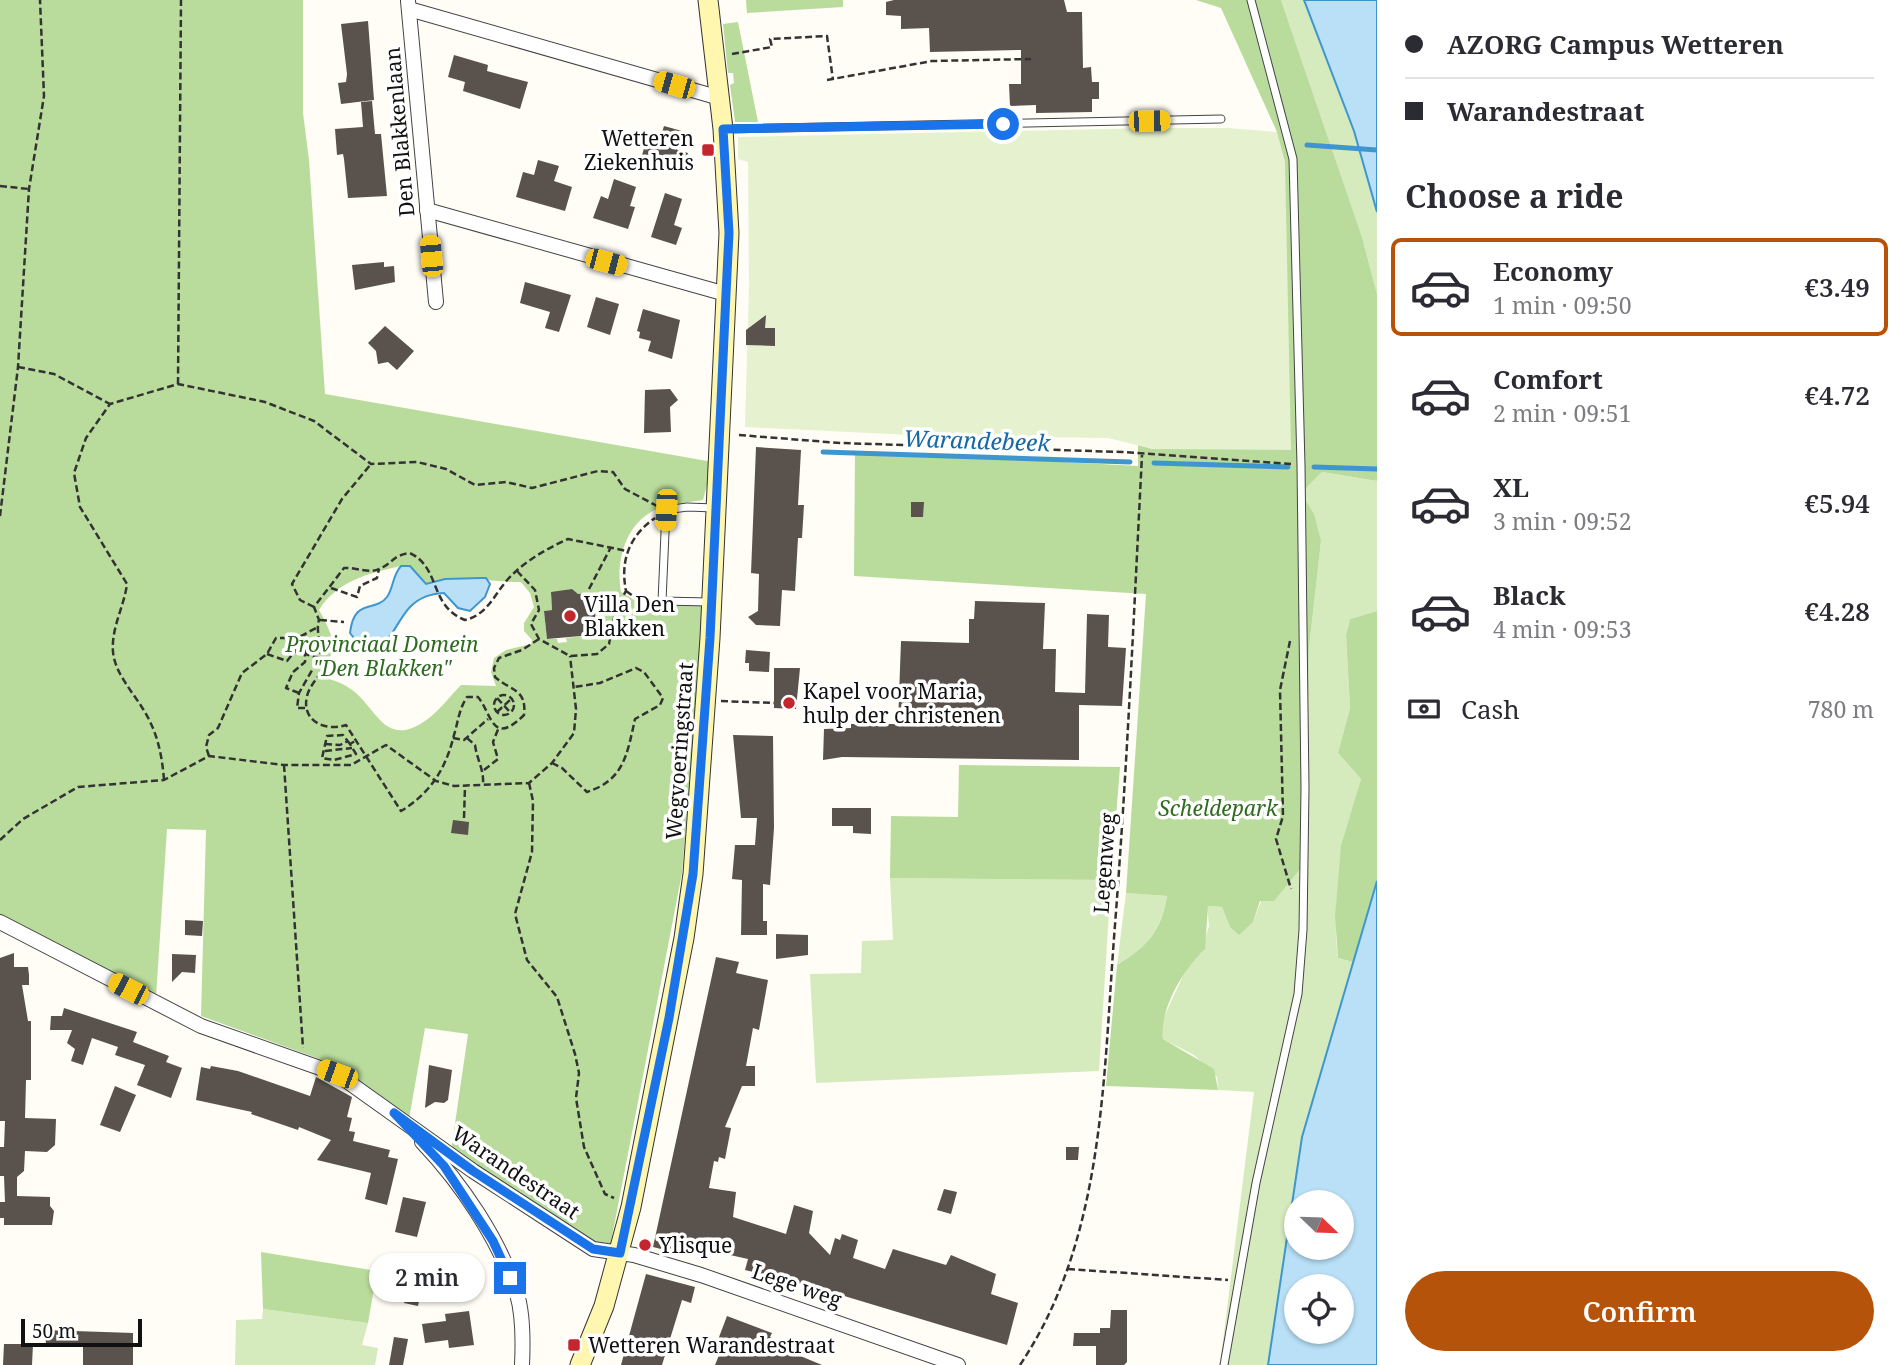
<!DOCTYPE html>
<meta charset="utf-8">
<style>
body{margin:0;font-family:"Noto Serif",serif;background:#f7f7f7;color:#2b2b33;height:100vh;display:flex;flex-direction:column;font-size:26px;white-space:nowrap}
*{box-sizing:border-box;margin:0}
p{font-size:23px;color:#7c7c81}
.icon{flex:none;width:38px;height:38px;fill:none;stroke:currentColor;stroke-width:2;stroke-linecap:round;stroke-linejoin:round}
.map{position:relative;flex:1;overflow:hidden}
.panel{display:flex;flex-direction:column;background:#fff;width:525px}
.panel>*{flex:none}
.banner{display:grid;align-content:center;height:154px;padding:0 28px;background:#fff}
.needle{width:46px;rotate:113deg}
.controls{position:absolute;left:1284px;top:1190px;display:grid;gap:14px}
.controls a{display:grid;place-items:center;width:70px;height:70px;border-radius:50%;background:#fff;box-shadow:0 2px 5px #0004;font-size:35px}
.scale{position:absolute;left:21px;bottom:18px;width:121px;box-sizing:border-box;padding-left:7px;border:4px solid #111;border-top:0;font-size:19px;line-height:24px;white-space:nowrap;color:#111;-webkit-text-stroke:5px #fff;paint-order:stroke}
.end{position:absolute;width:32px;height:32px;margin:-16px;border:9px solid #1a73e8;background:#fff;box-shadow:0 0 0 4px #fff}
.from{border-radius:50%}
.bubble{position:absolute;height:49px;border-radius:24px;background:#fff;box-shadow:0 2px 5px #0004;font-size:23px;font-weight:600;line-height:49px;text-align:center}
.car{position:absolute;width:21px;height:42px;margin:-21px -10px;border-radius:9px;box-shadow:0 0 5px 2px #0007;background:linear-gradient(#f5c518 24%,#345 0 40%,#f5c518 0 76%,#345 0 86%,#f5c518 0)}
.banner b{display:flex;align-items:center;gap:24px;height:66px;font-size:26px}
.banner b+b{border-top:2px solid #e1e1e2}
.banner i{width:18px;height:18px;background:#2b2b33}
ul{padding:0;list-style:none}
li{display:flex;align-items:center;gap:21px;height:98px;margin:0 14px 10px;padding:0 14px;border:4px solid transparent;border-radius:10px}
li div{flex:1}
li b{display:block;font-size:26px}
li em{font-style:normal;font-weight:600}
li.current{border-color:#b45309}
li>.icon{width:63px;height:63px;stroke-width:1.5}
h2{padding:0 28px;font-size:32px;line-height:84px}
.pay{display:flex;align-items:center;gap:18px;height:77px;padding:0 28px;font-size:26px}
.pay p{margin-inline-start:auto}
.action{display:flex;gap:14px;margin-top:auto;padding:14px 28px}
.action a{flex:1;height:80px;border-radius:42px;background:#b45309;color:#fff;font-size:28px;font-weight:600;line-height:80px;text-align:center}
main{display:flex;flex:1;min-height:0}
.map>svg:first-child{display:block}
.green{fill:#d5ebbd}
.forest{fill:#b9dc9c;fill-rule:evenodd}
.pitch{fill:#e6f2cf}
.water{fill:#b9e0f7;stroke:#3f96cf;stroke-width:2;fill-rule:evenodd}
.lines{fill:none;stroke-linecap:round;stroke-linejoin:round}
.stream{stroke:#3f96cf;stroke-width:5}
.building{fill:#5a524d}
.service-casing{stroke:#444;stroke-width:9}
.minor-casing{stroke:#444;stroke-width:16}
.secondary-casing{stroke:#333;stroke-width:21}
.path{stroke:#333;stroke-width:2.5;stroke-dasharray:7 3.5;stroke-linecap:butt}
.service{stroke:#fff;stroke-width:7}
.minor{stroke:#fff;stroke-width:14}
.secondary{stroke:#fff6b0;stroke-width:19}
.route{stroke:#1a73e8;stroke-width:9}
.poi-dot{fill:#c4262e;stroke:#fff;stroke-width:2.5}
.labels{text-anchor:middle;dominant-baseline:central;stroke-width:7;stroke-linejoin:round;paint-order:stroke}
.street-label{font-size:21px;fill:#111;stroke:#fff}
.poi-label{font-size:21px;fill:#111;stroke:#fff;text-anchor:start}
.park-label{font-size:21px;font-style:italic;fill:#2f6b1f;stroke:#fff}
.water-label{font-size:23px;font-style:italic;fill:#1768a6;stroke:#fff}
</style>
<main>
<div class="map">
<svg width="1377" height="1365" viewBox="0 0 1377 1365">
<rect width="100%" height="100%" fill="#fffdf5"/>
<g class="green">
<path d="M1281,0h23l50,131 23,81v82l-15,-57z"/>
<path d="M1322,472l55,9v130l-27,8 -4,16 4,73 -12,45 23,26c-16,58 -31,119 -23,179l15,4 -51,175 -34,228h-48l34,-273 -36,-2 -1,-13 -23,-22 -31,-16 -2,-15 8,-18 21,-45 11,-8 8,-27 -2,-20 15,1 8,20 23,-5 52,-134 4,-140 12,-107 -21,-48z"/>
<path d="M890,878l221,2 -12,191 -283,12 -6,-109 51,-1 1,-32 31,-1z"/>
<path d="M1126,893l41,3c-5,33 -21,52 -50,69z"/>
<path d="M263,1309l105,14 -6,22 16,3 -3,17h-140l1,-45 26,-1z"/>
</g>
<g class="forest">
<path d="M0,0h303v113l6,47 16,234 388,68 -10,38c-12,2 -26,3 -38,6 -38,11 -50,52 -44,86l17,10 66,3 -22,268 -72,374 -31,-9 -128,-87 17,-117 -43,-6 -16,91 -73,-54 -135,-49 5,-186 -39,-1 -11,168 -156,-81zM401,566h9l16,18c36,-10 60,-2 95,-2l9,11 4,14 -10,16v8l8,9 -1,4 -25,6 -12,8 -3,14 5,14 -35,-1c-12,12 -24,29 -39,38 -35,22 -45,-11 -65,-29 -11,-10 -21,-13 -34,-17 13,-32 13,-36 -4,-67 18,-29 50,-37 82,-44zM571,589l7,5 10,-1 1,12h5l2,16 -5,1 1,13 -26,3 1,4 -9,1 -1,-4h-10l-3,-28 8,-1 -1,-15z"/>
<path d="M746,0h97v7l-96,6z"/>
<path d="M1196,0h85l81,237 15,57v187l-55,-9 -21,21 13,21 7,27 -12,107 -4,215 -31,38h-14l-7,21 -14,13 -9,-8 -8,-20 -14,-1 -3,43c-21,19 -46,61 -42,90l51,30 4,21 -112,-4 11,-121c29,-17 45,-35 50,-69l-41,-3 20,-299 -292,-18 1,-125 283,15v-21l15,4 124,-317 -56,-124z"/>
<path d="M738,22l20,100h-23l-5,-37 4,-2 -1,-10h-5l-5,-49z"/>
<path d="M1377,611v270l-24,81 -15,-4 -3,-42 6,-70 20,-67 -23,-26 12,-45 -4,-73 4,-16z"/>
<path d="M959,765l161,2 -9,113 -221,-2 1,-62 67,1z"/>
<path d="M261,1252l116,19 -9,52 -105,-14z"/>
</g>
<path class="pitch" d="M1148,128h80l49,4 8,30 6,288 -138,-1 -45,-11 -178,-2 -185,-9 4,-141 -1,-124 -10,-3v-22z"/>
<g class="water">
<path d="M1304,0h73v212l-23,-81z"/>
<path d="M401,566h9l16,18 19,-5 36,-1h5l4,6 -5,13 -15,14 -12,-3 -14,-15c-14,1 -24,4 -34,14 -19,20 -29,68 -60,26 4,-36 25,-20 37,-36 7,-10 5,-21 14,-31z"/>
<path d="M1377,881v484h-109l34,-228zM1342,1202v46h-45v-46zM1342,1286v46h-45v-46z"/>
</g>
<g class="lines">
<g class="stream">
<path d="M1307,145l70,5"/>
<path d="M823,452l307,10"/>
<path d="M1154,463l134,4"/>
<path d="M1314,467l63,2"/>
</g>
</g>
<g class="building">
<path d="M894,0h170l3,12h15l1,56 8,-1 1,15h7v17h-7v13l-56,1v-8l-26,1 -1,-22h12v-34l-91,2 -1,-24 -28,1v-13l-15,-1v-13z"/>
<path d="M368,21l6,79 -33,4 -3,-21 8,-1 1,-8 -6,-50z"/>
<path d="M454,55l34,10 -1,6 41,11 -8,27 -57,-18 2,-9 -17,-5z"/>
<path d="M372,101l3,33h6l6,62 -39,2 -4,-39 -1,-5 -6,1 -2,-26 28,-2 -2,-25z"/>
<path d="M664,126l18,5 -5,19 11,3 -6,20 -41,-14 5,-18 12,4z"/>
<path d="M538,160l21,6 -5,15 18,6 -7,24 -49,-14 7,-25 11,3z"/>
<path d="M614,179l22,8 -6,19 5,1 -7,22 -35,-11 8,-22 7,3z"/>
<path d="M665,193l17,6 -8,26 8,3 -6,17 -25,-8z"/>
<path d="M384,262v5l10,-1 1,16 -40,8 -3,-25z"/>
<path d="M525,282l46,13 -12,37 -14,-4 5,-16 -30,-9z"/>
<path d="M596,297l23,7 -9,31 -23,-8z"/>
<path d="M643,309l37,11 -8,39 -24,-8 3,-10 -12,-3 1,-6 -3,-1z"/>
<path d="M766,315l-1,13h10v18l-29,-1v-15z"/>
<path d="M385,326l29,25 -17,19 -9,-8 -10,2 -2,-13 -8,-8z"/>
<path d="M670,389l8,11 -8,7 1,25 -27,1 1,-43z"/>
<path d="M756,447l45,3 -3,55h6l-2,33h-4l-3,53 -13,-1 -2,36 -24,-1 -8,-8 10,-6 1,-37 -8,-1z"/>
<path d="M911,502h13l-1,15h-12z"/>
<path d="M572,589l6,5 10,-1 1,12 5,-1 2,18h-5l1,13 -45,4 -3,-28 8,-1 -1,-18z"/>
<path d="M975,601l70,2 -2,46h13l-1,43 30,1 2,-79 22,1 -1,32 18,1 -4,58 -43,-1v55l-237,-3 -19,3 1,-31 27,-1v-4h47l3,-83 68,2v-24h5z"/>
<path d="M746,650l24,2 -1,20 -20,-1v-8h-4z"/>
<path d="M774,668h26l-4,41 -22,-1z"/>
<path d="M733,735l40,1 1,92 -4,57 -7,-1v37h4v14h-26l1,-55 -10,-1 3,-34h20l2,-27h-16z"/>
<path d="M832,808h39v26l-18,-1v-7h-21z"/>
<path d="M453,820l16,2 -1,13 -17,-2z"/>
<path d="M185,920l18,1 -1,15 -17,-1z"/>
<path d="M776,934l32,1v20l-32,4z"/>
<path d="M14,953v14h14l1,8v10h-7l6,36h3v59h-5l-1,38 31,1 -1,26 -8,7 -22,-1 -1,20 -7,6v19l33,1v9l4,5 -2,14h-48v-7h-4v-16h5l-1,-26h-4v-29h4l1,-26h-5v-163z"/>
<path d="M172,954l24,1 -1,18 -13,-1 -10,10z"/>
<path d="M716,957l23,5 -3,11 32,7 -9,50 -6,-2 -7,38h9v20h-13l-17,41 6,1 -6,31 -6,-2 -1,5 -4,-1 -5,27 27,4 -3,25 53,17 8,-29 19,6 -4,22 21,22 5,-17 5,2 2,-6 16,6 -5,18 32,11 8,-20 53,16 5,-10 45,19 -5,20 27,9 -11,42 -186,-56 -76,-19 3,-11 -72,-16 -3,9 -20,-5z"/>
<path d="M64,1008l73,24 -4,10 36,14 -3,6 16,6 -11,30 -34,-13 8,-20 -30,-10 3,-8 -26,-9 -9,27 -12,-4 4,-12 -8,-6 5,-13h-22l1,-14h11z"/>
<path d="M429,1065l23,5 -4,30 -4,3 -9,-1 -10,6z"/>
<path d="M211,1066l27,5 72,25 6,-19 36,20 -5,20 5,1 -3,13 6,1 -2,9 37,9 -2,7 10,2 -11,46 -22,-6 6,-26 -54,-13 14,-20 -32,-13 -1,3 -47,-16 1,-2 -56,-12 5,-33 9,2z"/>
<path d="M115,1086l21,9 -16,37 -20,-7z"/>
<path d="M1066,1147h13l-1,13h-12z"/>
<path d="M944,1189l13,3 -6,22 -14,-4z"/>
<path d="M403,1197l23,5 -9,35 -22,-5z"/>
<path d="M427,1258l36,7 -1,25 -39,-8 -5,24 -14,-3 5,-24 12,2z"/>
<path d="M646,1274l49,13 -4,16 -9,-3 -20,65h-41z"/>
<path d="M1111,1310h16v52l-3,3h-28v-19h-23l1,-13h26v-5h10z"/>
<path d="M469,1311l5,34 -25,3 -1,-8 -23,3 -3,-19 24,-3 -1,-7z"/>
<path d="M727,1316l45,17 -2,4 6,3 -2,5 48,20h-107l4,-10 -6,-2z"/>
<path d="M45,1330l88,3v32h-50v-20l-37,-1z"/>
<path d="M394,1337l14,2 -5,26h-14z"/>
<path d="M4,1344h29l-1,21h-29z"/>
</g>
<g class="lines">
<defs>
<g id="service">
<path d="M725,129l496,-10"/>
<path d="M709,602l-47,-1 4,-91 21,-3 28,1"/>
<path d="M1224,1365l32,-182 42,-189 5,-64 2,-142 -4,-323 -8,-306 -42,-159"/>
</g>
<g id="minor">
<path d="M408,1l28,301"/>
<path d="M409,9l311,89"/>
<path d="M427,210l299,84"/>
<path d="M0,922l201,104 136,48 136,97 120,78 41,6 67,20 257,90"/>
<path d="M422,1142c40,42 77,97 95,152 6,20 6,50 5,71"/>
</g>
<path id="secondary" d="M580,1365l24,-59 27,-99 53,-269 9,-64 17,-236 19,-405 -6,-104 -15,-129"/>
</defs>
<use href="#service" class="service-casing"/>
<use href="#minor" class="minor-casing"/>
<use href="#secondary" class="secondary-casing"/>
<g class="path">
<path d="M732,54l40,-7 -2,-8 57,-3 6,44"/>
<path d="M827,80l105,-19 99,-2"/>
<path d="M0,186l29,3"/>
<path d="M18,367l36,7 56,30"/>
<path d="M178,384l3,-384"/>
<path d="M739,435l101,8 282,9 169,12"/>
<path d="M0,516l18,-149 11,-178 15,-93 -4,-96"/>
<path d="M517,571l18,19 4,20 -8,14 8,15 31,17 27,-2 12,-10 7,-36 10,-17c-6,-30 3,-55 29,-73"/>
<path d="M331,588l26,9 3,-11 17,-8 2,-9"/>
<path d="M589,589l22,-42"/>
<path d="M626,591l7,5 19,4"/>
<path d="M314,607l-14,-7 -8,-16 50,-85 29,-35"/>
<path d="M320,620l24,2"/>
<path d="M290,638l11,-2 15,-8"/>
<path d="M539,639l-17,11 -23,8 -5,10 1,9c16,14 32,12 29,38 -32,32 -32,-1 -46,-18h-11c-8,12 -9,25 -13,38 -8,33 -23,58 -53,76l-55,-86c-21,7 -45,-4 -39,-29 3,-12 14,-21 20,-33l-8,-5c4,-14 -4,-26 0,-38l-5,-13 30,-39c12,-1 25,6 35,1 14,-6 14,-14 31,-16 31,15 19,53 55,67 22,-5 29,-25 43,-41 17,-18 38,-30 60,-40l59,12"/>
<path d="M1290,641l-10,49 3,126 -7,23 15,50"/>
<path d="M267,654l20,7 8,-10 24,7 -20,35 -2,15h9"/>
<path d="M299,693l-13,-5 7,-16 12,-10v-28"/>
<circle cx="504" cy="705" r="10"/>
<path d="M497,698l12,13"/>
<path d="M721,701l53,2"/>
<path d="M497,712l13,-12"/>
<path d="M453,738l11,2 24,-21"/>
<path d="M467,738l8,7c2,15 9,24 8,39"/>
<path d="M325,744l15,1 8,-4"/>
<path d="M350,744l-7,-9 -16,1 -5,22 12,2 22,-6 -6,-10 5,-3"/>
<path d="M325,751l27,-3"/>
<path d="M209,756l-3,-9 3,-12 9,-7 24,-55 25,-19 9,-16h14l5,13"/>
<path d="M552,763l10,5 25,24c37,-12 40,-37 48,-73l25,-14 3,-7 -19,-26 -8,-4 -36,15 -26,4"/>
<path d="M284,765l19,283"/>
<path d="M484,770l14,-11 -5,-17 6,-15"/>
<path d="M164,780c-2,-26 -7,-49 -21,-71 -11,-18 -28,-36 -30,-57 -2,-24 11,-45 14,-68l-47,-77 -6,-34 12,-35 24,-34 68,-20 87,18 49,19 57,43 46,-2 29,7 29,16 31,-3 26,6 66,-17 15,1 12,17 32,17"/>
<path d="M529,783l4,18 -1,51 -17,62 12,46 30,37 18,57 4,19 -3,25 8,49 21,47 9,4"/>
<path d="M464,818l1,-32"/>
<path d="M0,840l23,-21 55,-32 86,-7 45,-24 75,9h67l35,-20 50,36 18,5 75,-3 23,-20 22,-30 2,-24 -6,-53"/>
<path d="M1068,1269l160,11"/>
<path d="M1020,1365c86,-128 83,-291 95,-440 12,-156 19,-313 27,-470"/>
</g>
<use href="#service" class="service"/>
<use href="#minor" class="minor"/>
<use href="#secondary" class="secondary"/>
</g>
<g class="lines">
<path class="route" d="M510,1278l-17,-37 -49,-75 -50,-53 79,58 120,78 27,4 49,-235 24,-144 17,-236 16,-344 3,-61 -6,-104 280,-5"/>
</g>
<g class="poi-dot">
<rect x="701" y="143" width="14" height="14" rx="3.5"/>
<circle cx="570" cy="616" r="7"/>
<circle cx="789" cy="703" r="7"/>
<circle cx="645" cy="1245" r="7"/>
<rect x="567" y="1338" width="14" height="14" rx="3.5"/>
</g>
<g class="labels">
<g class="street-label">
<text transform="translate(399 132) rotate(-95)">Den Blakkenlaan</text>
<text transform="translate(679 751) rotate(-86)">Wegvoeringstraat</text>
<text transform="translate(1104 863) rotate(-86)">Legenweg</text>
<text transform="translate(516 1172) rotate(34)">Warandestraat</text>
<text transform="translate(797 1285) rotate(19)">Lege weg</text>
</g>
<g class="poi-label">
<text x="694" y="138" text-anchor="end">Wetteren<tspan x="694" dy="24">Ziekenhuis</tspan></text>
<text x="584" y="604">Villa Den<tspan x="584" dy="24">Blakken</tspan></text>
<text x="803" y="691">Kapel voor Maria,<tspan x="803" dy="24">hulp der christenen</tspan></text>
<text x="659" y="1245">Ylisque</text>
<text x="588" y="1345">Wetteren Warandestraat</text>
</g>
<g class="park-label">
<text x="382" y="644">Provinciaal Domein<tspan x="382" dy="24">"Den Blakken"</tspan></text>
<text x="1218" y="808">Scheldepark</text>
</g>
<g class="water-label">
<text transform="translate(977 440) rotate(2)">Warandebeek</text>
</g>
</g>
</svg>
<div class="controls">
<a><svg class="needle" viewBox="-14 -14 28 28"><path d="M0-13l5 13h-10z" fill="#e53935"/><path d="M0 13l5-13h-10z" fill="#7c7c81"/></svg></a>
<a><svg class="icon" aria-label="locate" viewBox="0 0 24 24"><circle cx="12" cy="12" r="6"/><path d="M12 2v4M12 18v4M2 12h4M18 12h4"/></svg></a>
</div>
<div class="scale">50 m</div>
<i class="end from" style="left:1003px;top:124px"></i>
<i class="end" style="left:510px;top:1278px"></i>
<div class="bubble" style="left:369px;top:1253px;width:116px">2 min</div>
<i class="car" style="left:674px;top:85px;rotate:286deg"></i>
<i class="car" style="left:1149px;top:121px;rotate:89deg"></i>
<i class="car" style="left:431px;top:256px;rotate:355deg"></i>
<i class="car" style="left:606px;top:262px;rotate:105deg"></i>
<i class="car" style="left:666px;top:510px;rotate:183deg"></i>
<i class="car" style="left:128px;top:989px;rotate:297deg"></i>
<i class="car" style="left:337px;top:1074px;rotate:290deg"></i>
</div>
<section class="panel">
<div class="banner">
<b><i class="from"></i>AZORG Campus Wetteren</b>
<b><i></i>Warandestraat</b>
</div>
<h2>Choose a ride</h2>
<ul>
<li class="current"><svg class="icon" aria-label="car" viewBox="0 0 24 24"><path d="M5 17H2v-5l4-1 3-4h7l3 4 3 1v5h-3M9 17h6M6 11h13"/><circle cx="7" cy="17" r="2"/><circle cx="17" cy="17" r="2"/></svg><div><b>Economy</b><p>1 min · 09:50</p></div><em>€3.49</em></li>
<li><svg class="icon" aria-label="car" viewBox="0 0 24 24"><path d="M5 17H2v-5l4-1 3-4h7l3 4 3 1v5h-3M9 17h6M6 11h13"/><circle cx="7" cy="17" r="2"/><circle cx="17" cy="17" r="2"/></svg><div><b>Comfort</b><p>2 min · 09:51</p></div><em>€4.72</em></li>
<li><svg class="icon" aria-label="car" viewBox="0 0 24 24"><path d="M5 17H2v-5l4-1 3-4h7l3 4 3 1v5h-3M9 17h6M6 11h13"/><circle cx="7" cy="17" r="2"/><circle cx="17" cy="17" r="2"/></svg><div><b>XL</b><p>3 min · 09:52</p></div><em>€5.94</em></li>
<li><svg class="icon" aria-label="car" viewBox="0 0 24 24"><path d="M5 17H2v-5l4-1 3-4h7l3 4 3 1v5h-3M9 17h6M6 11h13"/><circle cx="7" cy="17" r="2"/><circle cx="17" cy="17" r="2"/></svg><div><b>Black</b><p>4 min · 09:53</p></div><em>€4.28</em></li>
</ul>
<div class="pay"><svg class="icon" aria-label="cash" viewBox="0 0 24 24"><path d="M3 7h18v10H3z"/><circle cx="12" cy="12" r="2"/></svg>Cash<p>780 m</p></div>
<div class="action"><a>Confirm</a></div>
</section>
</main>
